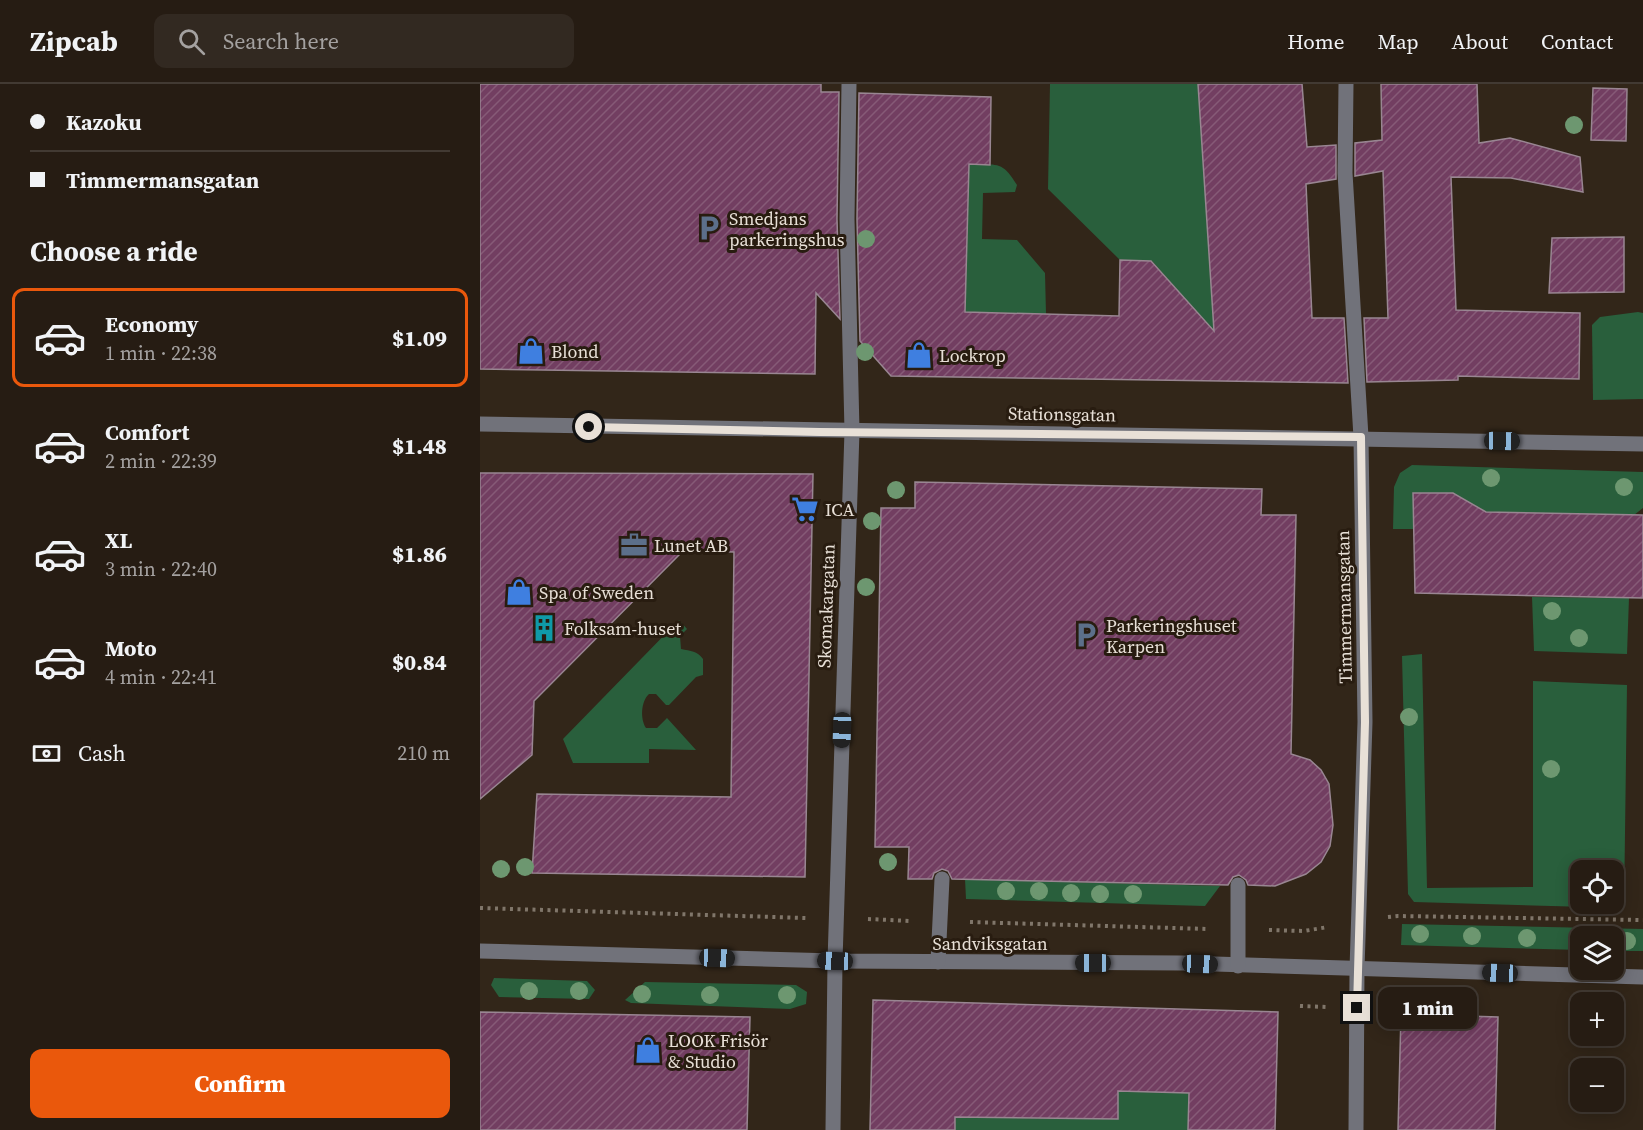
<!DOCTYPE html>
<meta charset="utf-8">
<style>
body{margin:0;font-family:"Source Serif 4",serif;background:#322921;color:#f1f3f6;height:100vh;display:flex;flex-direction:column;font-size:22px;white-space:nowrap}
*{box-sizing:border-box;margin:0}
p{font-size:20px;color:#a4a1a0}
.icon{flex:none;width:33px;height:33px;fill:none;stroke:currentColor;stroke-width:2;stroke-linecap:round;stroke-linejoin:round}
.map{position:relative;flex:1;overflow:hidden}
.details{display:flex;flex-direction:column;background:#261c13;width:480px}
.details>*{flex:none}
.top-card{display:grid;align-content:center;height:132px;padding:0 30px;background:#261c13}
.buttons{position:absolute;left:1090px;top:776px;display:grid;gap:12px}
.buttons a{display:grid;place-items:center;width:54px;height:54px;border-radius:12px;background:#261c13;box-shadow:0 3px 15px #0003,0 0 0 2px #423a33;font-size:30px}
.end{position:absolute;width:27px;height:27px;margin:-14px;border:8px solid #e8e0d7;background:#111;box-shadow:0 0 0 3px #111}
.from{border-radius:50%}
.bubble{position:absolute;height:42px;border-radius:12px;background:#261c13;box-shadow:0 3px 15px #0003,0 0 0 2px #423a33;font-size:20px;font-weight:800;line-height:42px;text-align:center}
.car{position:absolute;width:18px;height:36px;margin:-18px -9px;border-radius:8px;box-shadow:0 0 4px 2px #0007;background:linear-gradient(#222 24%,#8ab4d8 0 40%,#222 0 76%,#8ab4d8 0 86%,#222 0)}
.top-card b{display:flex;align-items:center;gap:21px;height:57px;font-size:22px}
.top-card b+b{border-top:2px solid #423a33}
.top-card i{width:15px;height:15px;background:#f1f3f6}
ul{padding:0;list-style:none}
li{display:flex;align-items:center;gap:18px;height:99px;margin:0 12px 9px;padding:0 18px;border:3px solid transparent;border-radius:12px}
li div{flex:1}
li b{display:block;font-size:22px}
li em{font-style:normal;font-weight:800}
li.active{border-color:#ea580c}
li>.icon{width:54px;height:54px;stroke-width:1.5}
h2{padding:0 30px;font-size:27px;line-height:72px}
.pay{display:flex;align-items:center;gap:15px;height:66px;padding:0 30px;font-size:22px}
.pay p{margin-inline-start:auto}
.action{display:flex;gap:12px;margin-top:auto;padding:12px 30px}
.action a{flex:1;height:69px;border-radius:12px;background:#ea580c;color:#fff;font-size:24px;font-weight:800;line-height:69px;text-align:center}
header{display:flex;align-items:center;gap:36px;box-sizing:border-box;height:84px;padding:0 30px;background:#261c13;border-bottom:2px solid #423a33}
header strong{font-size:28px}
nav{display:flex;gap:33px;margin-inline-start:auto;font-size:21px}
.search{width:420px;height:54px;background:#322921;display:flex;align-items:center;gap:15px;box-sizing:border-box;padding:0 21px;border-radius:12px;color:#a4a1a0;font-size:22px}
main{display:flex;flex:1;min-height:0}
.map>svg:first-child{display:block}
.grass{fill:#295f3c;fill-rule:evenodd}
.building{fill:url(#building-hatch);stroke:#998692;stroke-width:1.5}
.lines{fill:none;stroke-linecap:round;stroke-linejoin:round}
.path{stroke:#80766a;stroke-width:4;stroke-dasharray:3 4.5;stroke-linecap:butt}
.minor{stroke:#71727a;stroke-width:15}
.tree{fill:#6d9770}
.route{stroke:#e8e0d7;stroke-width:8}
.labels{text-anchor:middle;dominant-baseline:central;stroke-width:6;stroke-linejoin:round;paint-order:stroke}
.poi-label{font-size:18px;fill:#e8e0d7;stroke:#281c10;text-anchor:start}
.street-label{font-size:18px;fill:#e8e0d7;stroke:#281c10}
</style>
<header>
<strong>Zipcab</strong>
<div class="search"><svg class="icon" aria-label="search" viewBox="0 0 24 24"><circle cx="10" cy="10" r="6"/><path d="M15 15l6 6"/></svg>Search here</div>
<nav><a>Home</a><a>Map</a><a>About</a><a>Contact</a></nav>
</header>
<main>
<section class="details">
<div class="top-card">
<b><i class="from"></i>Kazoku</b>
<b><i></i>Timmermansgatan</b>
</div>
<h2>Choose a ride</h2>
<ul>
<li class="active"><svg class="icon" aria-label="car" viewBox="0 0 24 24"><path d="M5 17H2v-5l4-1 3-4h7l3 4 3 1v5h-3M9 17h6M6 11h13"/><circle cx="7" cy="17" r="2"/><circle cx="17" cy="17" r="2"/></svg><div><b>Economy</b><p>1 min · 22:38</p></div><em>$1.09</em></li>
<li><svg class="icon" aria-label="car" viewBox="0 0 24 24"><path d="M5 17H2v-5l4-1 3-4h7l3 4 3 1v5h-3M9 17h6M6 11h13"/><circle cx="7" cy="17" r="2"/><circle cx="17" cy="17" r="2"/></svg><div><b>Comfort</b><p>2 min · 22:39</p></div><em>$1.48</em></li>
<li><svg class="icon" aria-label="car" viewBox="0 0 24 24"><path d="M5 17H2v-5l4-1 3-4h7l3 4 3 1v5h-3M9 17h6M6 11h13"/><circle cx="7" cy="17" r="2"/><circle cx="17" cy="17" r="2"/></svg><div><b>XL</b><p>3 min · 22:40</p></div><em>$1.86</em></li>
<li><svg class="icon" aria-label="car" viewBox="0 0 24 24"><path d="M5 17H2v-5l4-1 3-4h7l3 4 3 1v5h-3M9 17h6M6 11h13"/><circle cx="7" cy="17" r="2"/><circle cx="17" cy="17" r="2"/></svg><div><b>Moto</b><p>4 min · 22:41</p></div><em>$0.84</em></li>
</ul>
<div class="pay"><svg class="icon" aria-label="cash" viewBox="0 0 24 24"><path d="M3 7h18v10H3z"/><circle cx="12" cy="12" r="2"/></svg>Cash<p>210 m</p></div>
<div class="action"><a>Confirm</a></div>
</section>
<div class="map">
<svg width="1163" height="1046" viewBox="0 0 1163 1046">
<defs>
<pattern id="building-hatch" width="6" height="6" patternUnits="userSpaceOnUse" patternTransform="scale(1.5)"><rect width="6" height="6" fill="#723e61"/><path d="M-1 1l2-2M0 6l6-6M5 7l2-2" fill="none" stroke="#865a77"/></pattern>
</defs>
<rect width="100%" height="100%" fill="#322619"/>
<g class="grass">
<path d="M570,0h148l20,297 -42,-1 4,-87 -28,-32 -32,-1 -72,-71z"/>
<path d="M489,80c28,1 33,-4 48,21l-2,7 -32,1 -1,46 35,1 28,33 1,41 -81,-2z"/>
<path d="M1158,228l5,1v86l-50,1 -1,-75 8,-8z"/>
<path d="M932,381l231,7v36l-9,7 -148,-3 -33,-19h-39l-1,36h-20l1,-42 6,-14z"/>
<path d="M1052,513l97,1 -2,56 -93,-3z"/>
<path d="M199,536l8,9 -7,7 1,13c10,2 16,2 22,10v16l-7,2 -27,28h-3l-10,-11h-7c-8,7 -9,25 -3,34h11l10,-10 29,32 -47,-1v14h-76l-10,-24z"/>
<path d="M942,570l5,234 106,-1v-206l94,4 -3,223 -210,-6 -6,-8 -6,-238zM1101,786h33v33h-33z"/>
<path d="M485,795l255,7 -15,20 -239,-7z"/>
<path d="M922,840l241,5v22h-29v-15h-33v14l-180,-5z"/>
<path d="M14,894l93,3 8,9 -6,9 -90,-2 -8,-12z"/>
<path d="M165,898l151,3 11,7 -1,12 -16,5 -159,-6 -6,-3z"/>
<path d="M476,1004l58,30 103,1 1,-28 71,2 -1,37h-233z"/>
</g>
<g class="building">
<path d="M0,0h341v8h18l-2,127 3,100 -24,-26 -1,81 -335,-5z"/>
<path d="M718,0h104l5,63 29,-2v34l-30,5 6,134h32l4,65 -457,-7 -31,-35 -3,-122 2,-126 132,4 -1,68 -21,-1 -4,148 154,4 1,-56 31,1 63,70z"/>
<path d="M901,0h96l2,59 31,-5 70,19 3,35 -72,-14 -60,-1 5,133 124,3 -1,66 -121,-3v4l-91,2 -3,-64h24l-5,-147 -28,5v-33l27,-3z"/>
<path d="M1113,4l34,1 -1,52 -35,-1z"/>
<path d="M1144,153v55l-75,1 3,-55z"/>
<path d="M0,389l333,1 -8,403 -273,-4 5,-79 194,3 3,-245 -51,-1 -149,150 -2,54 -52,44z"/>
<path d="M435,398l347,7 -1,26h35l-5,239 19,6 11,10 8,14 4,41 -3,21 -9,16 -15,12 -31,12 -27,-1 -2,-5 -7,-5 -6,2 -5,8 -276,-6 -4,-8 -6,-2 -8,4 -2,6h-24l1,-32h-34l6,-339h34z"/>
<path d="M933,409h40l33,19 157,3v83l-228,-5z"/>
<path d="M393,916l405,12 -3,118h-87l1,-37 -71,-2v28l-163,-2v13h-85z"/>
<path d="M0,928l270,5 -3,113h-267z"/>
<path d="M921,930l97,3 -3,113h-97z"/>
</g>
<g class="lines">
<g class="path">
<path d="M0,824l326,10"/>
<path d="M908,833l10,-1 245,4"/>
<path d="M388,835l43,2"/>
<path d="M490,838l238,7"/>
<path d="M789,846l35,1 24,-4"/>
<path d="M820,922l28,1"/>
<path d="M906,924h12"/>
</g>
<g class="minor">
<path d="M866,0l-1,89 16,264 4,285 -8,247 -1,161"/>
<path d="M0,340c388,9 775,11 1163,20"/>
<path d="M0,867l355,10 347,2 461,14"/>
<path d="M458,878l4,-83"/>
<path d="M758,882v-81"/>
<path d="M353,1046l2,-169 17,-530 -5,-212 2,-135"/>
</g>
</g>
<g class="tree">
<circle cx="1094" cy="41" r="9"/>
<circle cx="386" cy="155" r="9"/>
<circle cx="385" cy="268" r="9"/>
<circle cx="1011" cy="394" r="9"/>
<circle cx="1144" cy="403" r="9"/>
<circle cx="416" cy="406" r="9"/>
<circle cx="392" cy="437" r="9"/>
<circle cx="386" cy="503" r="9"/>
<circle cx="1072" cy="527" r="9"/>
<circle cx="1099" cy="554" r="9"/>
<circle cx="929" cy="633" r="9"/>
<circle cx="1071" cy="685" r="9"/>
<circle cx="408" cy="778" r="9"/>
<circle cx="45" cy="783" r="9"/>
<circle cx="21" cy="785" r="9"/>
<circle cx="526" cy="807" r="9"/>
<circle cx="559" cy="807" r="9"/>
<circle cx="591" cy="809" r="9"/>
<circle cx="620" cy="810" r="9"/>
<circle cx="653" cy="810" r="9"/>
<circle cx="940" cy="850" r="9"/>
<circle cx="992" cy="852" r="9"/>
<circle cx="1047" cy="854" r="9"/>
<circle cx="1147" cy="857" r="9"/>
<circle cx="49" cy="907" r="9"/>
<circle cx="99" cy="907" r="9"/>
<circle cx="162" cy="910" r="9"/>
<circle cx="230" cy="911" r="9"/>
<circle cx="307" cy="911" r="9"/>
</g>
<g class="lines">
<path class="route" d="M109,343l231,5 541,5 4,285 -8,286"/>
</g>
<defs>
<symbol id="parking-bare" viewBox="-9 -9 18 18"><path d="M-3.5-5.5H1a3.5 3.5 0 0 1 0 7H-1V5.5H-3.5ZM-1-3.4V-.6H.8a1.4 1.4 0 0 0 0-2.8Z" fill="#5c6f8a" stroke="#281c10" stroke-width="2.5" paint-order="stroke"/></symbol>
<symbol id="shop-bare" viewBox="-9 -9 18 18"><path d="M-5-2.5h2.3a2.7 3.5 0 0 1 5.4 0H5L5.5 6h-11ZM-1.5-2.5h3a1.5 2.3 0 0 0-3 0Z" fill="#3f7fe0" stroke="#281c10" stroke-width="2.5" paint-order="stroke"/></symbol>
<symbol id="supermarket-bare" viewBox="-9 -9 18 18"><path d="M-6-5.5h2.5l.6 2H6L4.5 2H-2.5L-4.4-4H-6ZM-1.5 3.2a1.3 1.3 0 1 0 .1 0ZM3 3.2a1.3 1.3 0 1 0 .1 0Z" fill="#3f7fe0" stroke="#281c10" stroke-width="2.5" paint-order="stroke"/></symbol>
<symbol id="office-bare" viewBox="-9 -9 18 18"><path d="M-6-3h4V-5.5h4V-3h4V5H-6ZM-1-4.5V-3h2v-1.5ZM-6 0V1H6V0Z" fill="#5c6f8a" stroke="#281c10" stroke-width="2.5" paint-order="stroke"/></symbol>
<symbol id="building-bare" viewBox="-9 -9 18 18"><path d="M-4-6H4V6H1V3H-1V6H-4ZM-2.5-4.3h1.7v1.8h-1.7ZM.8-4.3h1.7v1.8H.8ZM-2.5-1h1.7V.8h-1.7ZM.8-1h1.7V.8H.8Z" fill="#0f9aa8" stroke="#281c10" stroke-width="2.5" paint-order="stroke"/></symbol>
</defs>
<g fill-rule="evenodd">
<use href="#parking-bare" x="210" y="125" width="38" height="38"/>
<use href="#shop-bare" x="32" y="248" width="38" height="38"/>
<use href="#shop-bare" x="420" y="252" width="38" height="38"/>
<use href="#supermarket-bare" x="306" y="406" width="38" height="38"/>
<use href="#office-bare" x="135" y="442" width="38" height="38"/>
<use href="#shop-bare" x="20" y="489" width="38" height="38"/>
<use href="#building-bare" x="45" y="525" width="38" height="38"/>
<use href="#parking-bare" x="587" y="532" width="38" height="38"/>
<use href="#shop-bare" x="149" y="947" width="38" height="38"/>
</g>
<g class="labels">
<g class="poi-label">
<text x="249" y="134">Smedjans<tspan x="249" dy="21">parkeringshus</tspan></text>
<text x="71" y="267">Blond</text>
<text x="459" y="271">Lockrop</text>
<text x="345" y="425">ICA</text>
<text x="174" y="461">Lunet AB</text>
<text x="59" y="508">Spa of Sweden</text>
<text x="626" y="541">Parkeringshuset<tspan x="626" dy="21">Karpen</tspan></text>
<text x="84" y="544">Folksam-huset</text>
<text x="188" y="956">LOOK Frisör<tspan x="188" dy="21">&amp; Studio</tspan></text>
</g>
<g class="street-label">
<text transform="translate(582 330) rotate(1)">Stationsgatan</text>
<text transform="translate(346 522) rotate(-88)">Skomakargatan</text>
<text transform="translate(864 523) rotate(-91)">Timmermansgatan</text>
<text x="510" y="859">Sandviksgatan</text>
</g>
</g>
</svg>
<div class="buttons">
<a><svg class="icon" aria-label="locate" viewBox="0 0 24 24"><circle cx="12" cy="12" r="6"/><path d="M12 2v4M12 18v4M2 12h4M18 12h4"/></svg></a>
<a><svg class="icon" aria-label="layers" viewBox="0 0 24 24"><path d="M12 4l9 5-9 5-9-5zM3 14l9 5 9-5"/></svg></a>
<a>+</a>
<a>−</a>
</div>
<i class="end from" style="left:109px;top:343px"></i>
<i class="end" style="left:877px;top:924px"></i>
<div class="bubble" style="left:898px;top:903px;width:99px">1 min</div>
<i class="car" style="left:1022px;top:357px;rotate:91deg"></i>
<i class="car" style="left:362px;top:646px;rotate:182deg"></i>
<i class="car" style="left:237px;top:874px;rotate:92deg"></i>
<i class="car" style="left:355px;top:877px;rotate:272deg"></i>
<i class="car" style="left:613px;top:879px;rotate:270deg"></i>
<i class="car" style="left:720px;top:880px;rotate:92deg"></i>
<i class="car" style="left:1020px;top:889px;rotate:272deg"></i>
</div>
</main>
